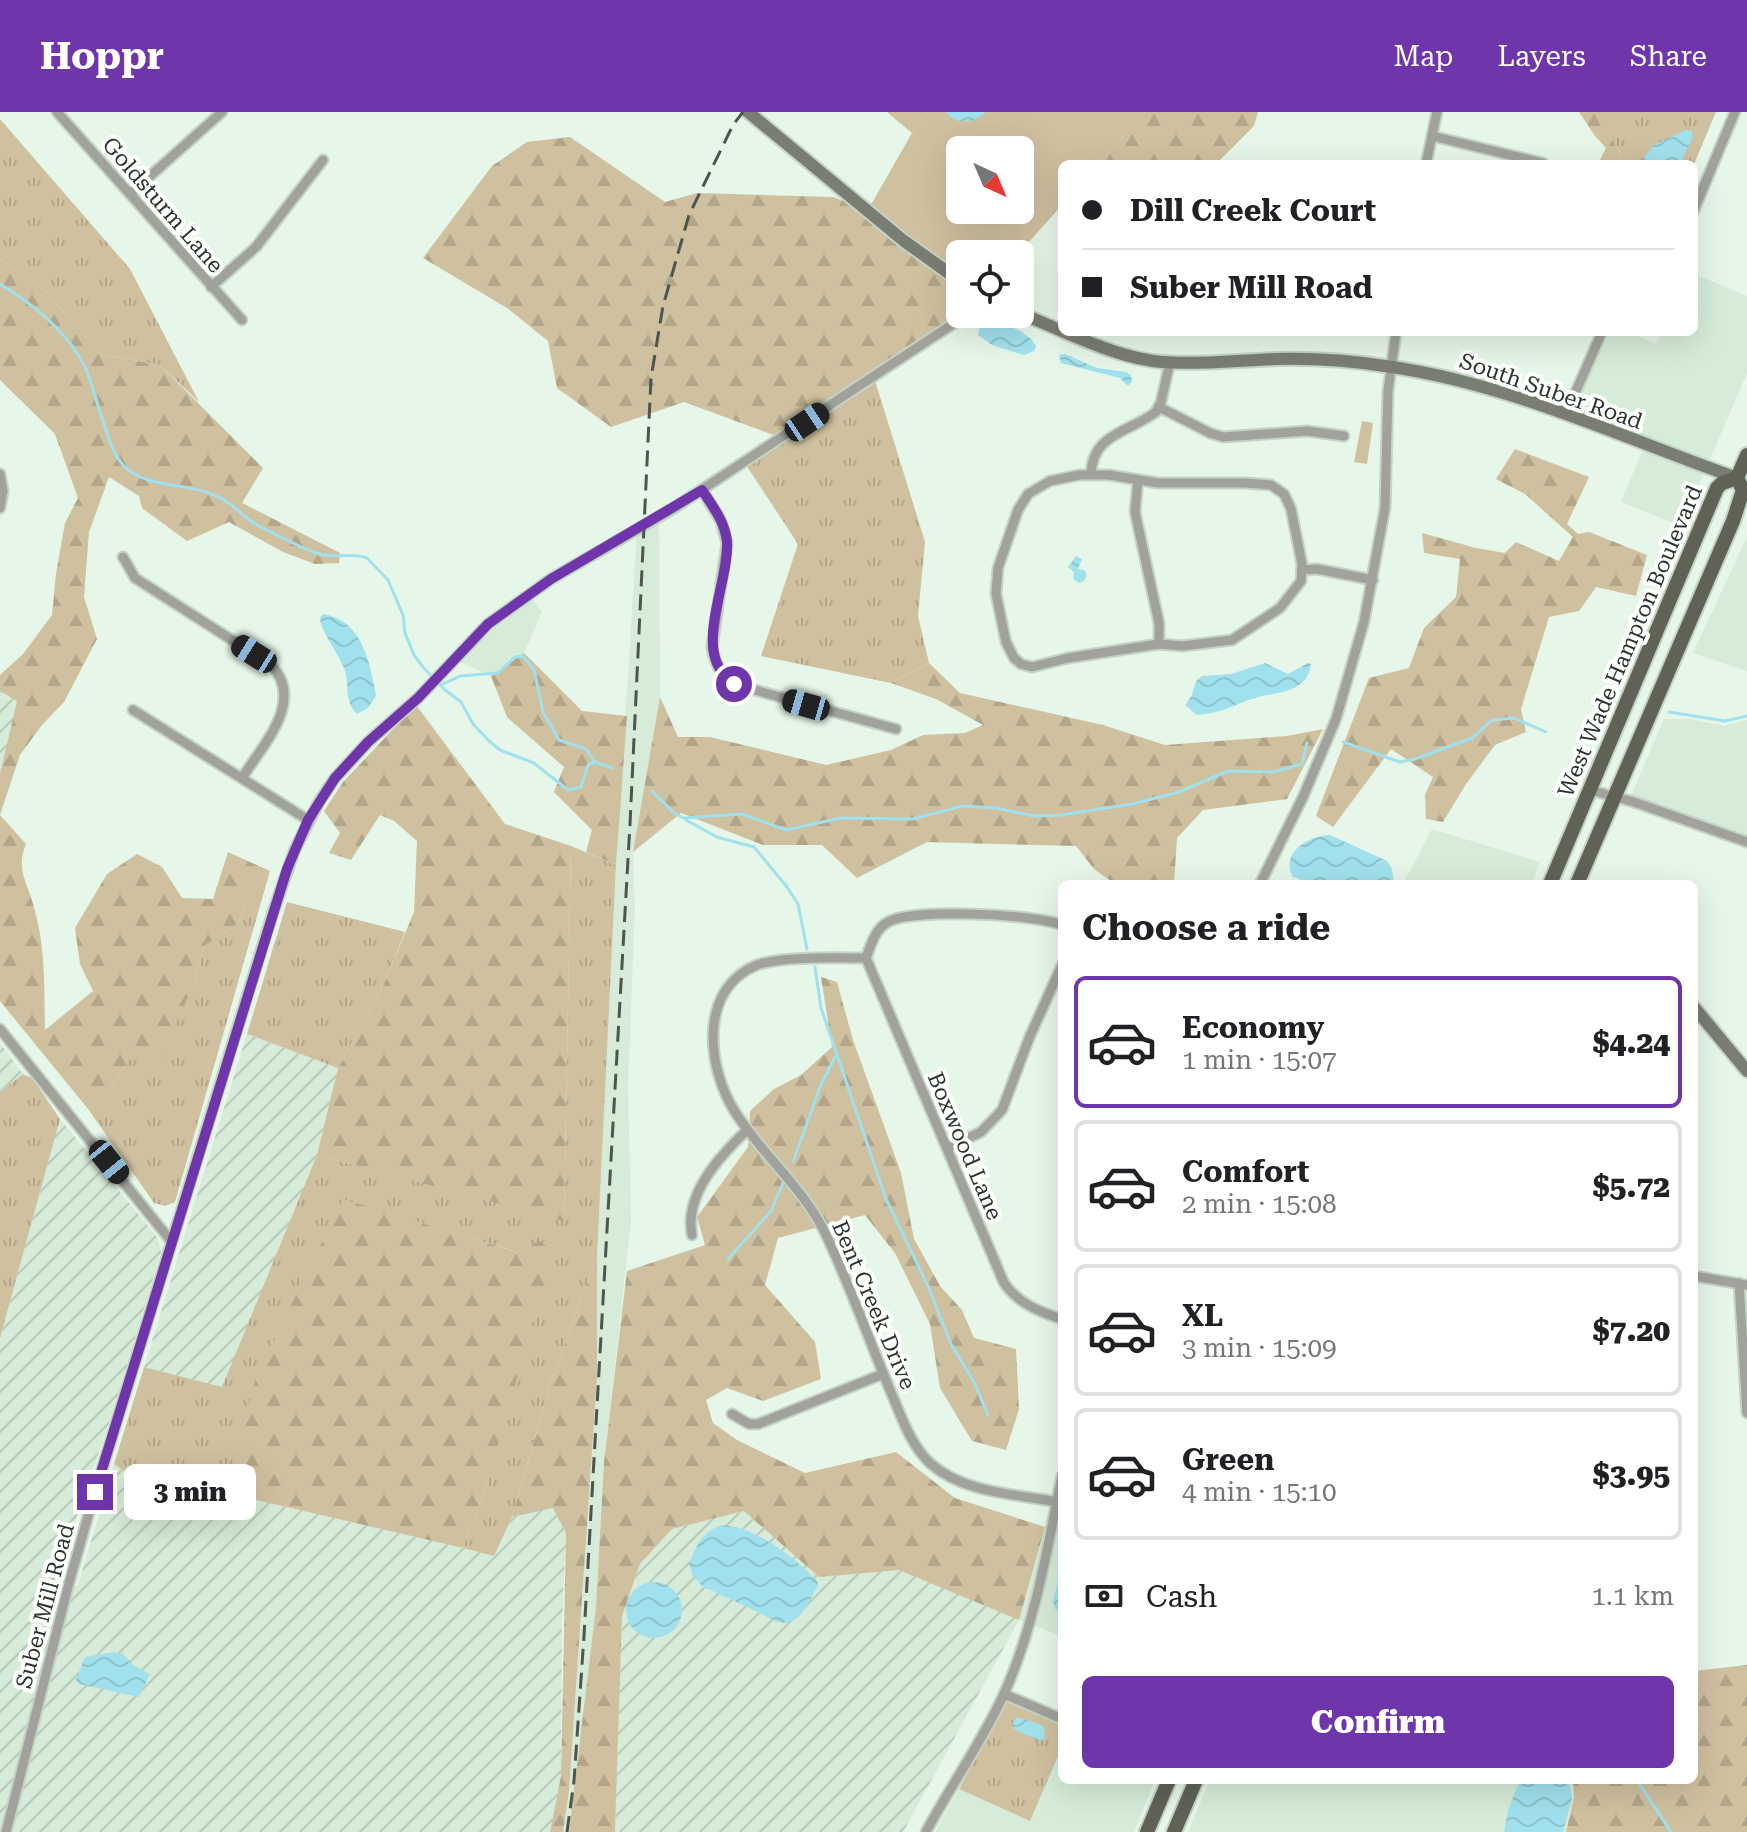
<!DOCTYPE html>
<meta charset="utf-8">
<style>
body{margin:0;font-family:"Roboto Serif",serif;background:#f6f6f6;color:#202124;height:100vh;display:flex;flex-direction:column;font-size:30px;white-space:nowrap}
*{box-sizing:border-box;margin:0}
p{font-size:26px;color:#757577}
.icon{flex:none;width:44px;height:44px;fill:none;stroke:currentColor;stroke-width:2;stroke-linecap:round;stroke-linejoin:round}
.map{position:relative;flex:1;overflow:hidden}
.drawer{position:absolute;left:1058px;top:768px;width:640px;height:904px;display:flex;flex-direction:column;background:#fff;border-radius:12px;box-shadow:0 8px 32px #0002}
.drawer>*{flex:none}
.guide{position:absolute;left:1058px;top:48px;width:640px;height:176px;border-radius:12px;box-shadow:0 8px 32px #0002;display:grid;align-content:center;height:176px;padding:0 24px;background:#fff}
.needle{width:52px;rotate:136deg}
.buttons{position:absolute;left:946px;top:24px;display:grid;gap:16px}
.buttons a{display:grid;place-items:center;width:88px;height:88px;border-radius:12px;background:#fff;box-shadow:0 8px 32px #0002;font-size:40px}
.end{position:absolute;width:36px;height:36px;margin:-18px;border:10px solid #6f35ab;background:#fff;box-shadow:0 0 0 4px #fff}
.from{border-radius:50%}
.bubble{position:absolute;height:56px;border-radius:12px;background:#fff;box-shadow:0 8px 32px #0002;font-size:26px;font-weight:800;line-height:56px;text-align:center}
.car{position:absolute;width:24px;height:48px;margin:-24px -12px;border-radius:10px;box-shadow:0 0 6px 2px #0007;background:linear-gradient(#222 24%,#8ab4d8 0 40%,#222 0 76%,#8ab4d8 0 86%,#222 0)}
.guide b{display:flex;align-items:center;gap:28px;height:76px;font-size:30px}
.guide b+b{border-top:2px solid #e0e0e0}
.guide i{width:20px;height:20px;background:#202124}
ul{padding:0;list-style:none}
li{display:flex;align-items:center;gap:24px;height:132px;margin:0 16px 12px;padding:0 8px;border:4px solid #e0e0e0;border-radius:12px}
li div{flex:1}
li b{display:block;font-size:30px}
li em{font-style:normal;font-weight:800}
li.on{border-color:#6f35ab}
li>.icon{width:72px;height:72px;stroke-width:1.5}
h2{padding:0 24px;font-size:36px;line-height:96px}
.pay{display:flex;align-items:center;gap:20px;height:88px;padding:0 24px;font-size:30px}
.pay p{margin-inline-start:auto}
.primary-button{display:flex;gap:16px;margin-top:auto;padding:16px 24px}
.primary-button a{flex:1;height:92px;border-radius:12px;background:#6f35ab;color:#fff;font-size:32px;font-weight:800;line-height:92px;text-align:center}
header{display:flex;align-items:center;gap:48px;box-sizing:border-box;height:112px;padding:0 40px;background:#6f35ab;color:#fff}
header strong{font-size:38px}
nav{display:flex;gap:44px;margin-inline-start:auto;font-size:28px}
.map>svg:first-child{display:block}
.built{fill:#d6ebd8}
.industrial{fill:url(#industrial-furrows)}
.grass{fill:url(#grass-tufts)}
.forest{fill:url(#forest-firs)}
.green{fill:#cfc09f;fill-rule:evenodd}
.water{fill:url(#water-waves)}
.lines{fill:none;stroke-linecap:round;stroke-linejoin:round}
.stream{stroke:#a1e1ed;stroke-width:3}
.street-casing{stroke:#c4d3c6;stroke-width:13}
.secondary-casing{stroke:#c4d3c6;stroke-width:16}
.primary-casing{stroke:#c4d3c6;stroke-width:18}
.street{stroke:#a0a29b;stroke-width:9}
.secondary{stroke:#7a7d72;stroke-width:12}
.primary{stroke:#5f6255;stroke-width:14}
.rail{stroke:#4d554e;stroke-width:3;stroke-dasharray:16 8;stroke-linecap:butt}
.route{stroke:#6f35ab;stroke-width:10}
.labels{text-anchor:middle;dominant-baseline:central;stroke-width:8;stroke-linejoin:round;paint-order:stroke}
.street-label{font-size:22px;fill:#2b312c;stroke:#fcfffc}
</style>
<header>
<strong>Hoppr</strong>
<nav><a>Map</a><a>Layers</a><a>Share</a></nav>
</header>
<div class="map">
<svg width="1747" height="1720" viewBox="0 0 1747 1720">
<defs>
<pattern id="industrial-furrows" width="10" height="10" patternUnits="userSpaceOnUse" patternTransform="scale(2)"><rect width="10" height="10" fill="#d6ebd8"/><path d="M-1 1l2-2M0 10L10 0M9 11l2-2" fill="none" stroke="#b8caba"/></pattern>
<pattern id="grass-tufts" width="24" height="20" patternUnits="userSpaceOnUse" patternTransform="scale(2)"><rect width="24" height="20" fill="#cfc09f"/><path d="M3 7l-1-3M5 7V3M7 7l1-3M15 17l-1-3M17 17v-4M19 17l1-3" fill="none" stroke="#b2a589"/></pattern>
<pattern id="forest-firs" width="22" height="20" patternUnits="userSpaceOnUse" patternTransform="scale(2)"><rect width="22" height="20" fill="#cfc09f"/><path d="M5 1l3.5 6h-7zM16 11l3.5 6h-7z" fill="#b2a589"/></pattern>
<pattern id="water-waves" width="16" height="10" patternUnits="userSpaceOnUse" patternTransform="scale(2)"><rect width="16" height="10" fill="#a1e1ed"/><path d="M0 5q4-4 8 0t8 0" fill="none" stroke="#8bc2cb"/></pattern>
</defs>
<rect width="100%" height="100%" fill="#e6f6e8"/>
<g class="built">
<path d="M1694,162l53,22v77l-66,153 -60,-24 24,-57 -82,-34 33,-79h32l28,12 6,-12h32z"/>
<path d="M659,408l1,177 -27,155 2,56 -7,176 3,138 -27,240 -8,145 -20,183 -7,42h-6l6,-41 28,-414v-121l19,-391 21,-333z"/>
<path d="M1747,425v134l-54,-18z"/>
<path d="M531,485l11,15 -18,41 -33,23 -35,-16 27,-28z"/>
<path d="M1664,607h26l34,7 23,-6v118l-116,-42z"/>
<path d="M1432,717l108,33 -9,22h-128z"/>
<path d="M1045,1415l17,3v106l-43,-16z"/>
<path d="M1062,1635v33h93l-21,52h-199l24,-43 71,32z"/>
<path d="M1210,1668h363l1,16 -8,36h-378z"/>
</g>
<g class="industrial">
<path d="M0,579l17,10 -17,73z"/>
<path d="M247,922l91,34 -21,87 -95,233 -78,-21z"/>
<path d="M0,931l23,31 -23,18z"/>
<path d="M60,1007l97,118 4,15 -47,156 -64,188 28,-11 36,-121 28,19 50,6 25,21 22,-14 255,59 18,-38 41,-10 13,26 -4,90 -1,153 -11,56h-550v-494z"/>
<path d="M745,1399l74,66 80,-8 120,51 -116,212h-288l7,-216 18,-52 32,-35z"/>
</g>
<g class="grass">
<path d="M1633,0h83l-22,52h-77l3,-12 -15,-23z"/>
<path d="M0,7l130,150 69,133 -39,-37 -59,-11 -56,-63 -45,-32z"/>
<path d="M873,262l52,168 -7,74 11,47 -38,20 -130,-27 37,-112 -54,-82z"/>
<path d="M571,734l45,19 -19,391 -46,126 -39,135 -18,39 -31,-8 25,-67 53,-239 -27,9 -171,-51 -115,290 11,6 -22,14 -25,-21 -50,-6 -28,-19 30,-97 78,20 95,-232 247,65z"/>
<path d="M270,759l-95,331 -10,4 -11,-3 -66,-94 23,-21 17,-28 67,-79 9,-35 33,-22 11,-24z"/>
<path d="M287,790l118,30 -23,56 -44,80 -91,-34z"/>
<path d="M23,962l10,5 27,40 -60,219v-246z"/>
<path d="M1011,1581l51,23v31l-32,74 -71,-32z"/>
</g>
<g class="forest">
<path d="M887,0h40l-15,21z"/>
<path d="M1145,0h113l-4,14 -38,38h-117z"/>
<path d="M1579,0h54l-27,17 14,24 -3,11h-19l8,-16 -11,-12z"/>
<path d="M570,25l95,65 32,-9 136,4 35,13 92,68v36l-181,123 -95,-35 -73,25 -54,-39 -9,-47 -41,-33 -84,-50 69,-92 35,-24z"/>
<path d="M0,147l45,32 56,63 59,11 103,103 -21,35 98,50 -1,10 -24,1 -32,-12 -54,-30 -42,19 -45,-33 -3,-12 -30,-19 -20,55 -5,65 13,42 -33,63 -22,23 -22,30 -20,60 26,29c-10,24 0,36 7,60 13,42 11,83 12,126l48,-39 -13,-27 -5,-36 32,-54 30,-20 25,13 20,31 31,1 15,-47 42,19 -22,29 -11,24 -33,22 -9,35 -34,78 -33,1 -17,28 -23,21 -88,-108v-227l17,-73 -17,-10v-16l23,-21 29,-39 4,-41 9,-51 13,-25 -23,-64 -55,-54z"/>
<path d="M1515,337l74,28 -22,47 11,10 11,-2 58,23 -11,41 -40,-9 -17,24 -30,6 -28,92 5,23 -31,13 -29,39 -23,38 -17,-3 -1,-24 8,-18 -42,-28 -58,78 -17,-11 53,-138 40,-10 15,-40 32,-31 4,-38 -36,-6 -2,-20 54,15 29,5 11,-11 43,19 14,-24 -48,-43 -29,-15z"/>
<path d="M524,541l58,58 45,5 -11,149 -30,-13 6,-22 -38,-38 10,-25 -57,-50 -16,-41z"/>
<path d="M929,551l31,30 143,32 62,20 122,-9 36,-7 -36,70 -84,11 -26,28 -3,46h-59l-21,-15 -18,-23 -149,-4 -70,36 -35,-33h-59l-82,-32 -48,39 27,-155 18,40h32l116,28 65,-15 32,-15 42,-2 18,-8 -47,-26 -45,-16z"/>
<path d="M416,593l89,119 66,22 -7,375 -247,-66 21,-87 44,-80 32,-76 3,-71 -23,-20 -14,-6 -29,45 -22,-7 11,-20 -16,-22 19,-29z"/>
<path d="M821,865l16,5 16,58 48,133 13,66 26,47 22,24 12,28 42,11 3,60 -13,41 -34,-9 -32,-53 -10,-64 -35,-71 -30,-38 -87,23 -13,47 50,57 6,37 -58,22 -36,-13 -21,12 7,23 24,17 68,33 91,-21 59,46 90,29 -26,93 -120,-50 -80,7 -75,-66 -72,18 -32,35 -18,52 -7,216h-46l27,-225 8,-145 23,-191 78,-26 -8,-28 51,-70 2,-36 24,-22 27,-14 31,-28z"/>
<path d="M343,1087l170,52 28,-10 14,2 -67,238 -25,67 -224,-52 -11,-6 28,-113z"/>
<path d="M597,1144v121l-28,414 -6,41h-13l11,-56 5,-243 -13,-25 -41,9 39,-135z"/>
<path d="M1747,1553v167h-181l8,-35 -1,-17h121v-109z"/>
</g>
<g class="green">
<path d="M927,0h218l-46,52h-37v41l-44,49h-58v24l-92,-68 44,-77zM960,38h60v60h-60z"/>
<path d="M1362,309l11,2 -6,41 -13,-2z"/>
</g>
<g class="water">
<path d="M946,0h40c-12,11 -30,14 -40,0z"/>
<path d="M1685,18l7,1 1,6 -13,27h-41l15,-19z"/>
<path d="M990,209c17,4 37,9 46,25l-2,5 -10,4 -32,-10 -14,-10 1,-6z"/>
<path d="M1065,242l32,14 29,4 5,3 1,7 -4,4 -8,-8 -59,-15 -2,-8z"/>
<path d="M1076,444l6,3 -4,10 6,1 3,5 -3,6 -5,2 -6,-4 1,-7 -6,-5z"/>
<path d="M323,502c40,6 47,50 53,82l-8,12 -11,6c-14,-16 -7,-25 -12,-43 -5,-16 -25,-40 -25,-53z"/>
<path d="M1265,551l23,11 20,-11 3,1c-3,31 -39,28 -60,35 -22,8 -29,14 -54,16l-12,-10 7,-10 4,-14 6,-5 29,-2z"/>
<path d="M1330,723l57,26 5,8 2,15h-85l-17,-8c-11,-25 17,-40 38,-41z"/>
<path d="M721,1413c34,1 73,32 96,56l1,4c-9,17 -18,42 -40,37l-76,-36 -9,-10 -4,-11c7,-19 12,-32 32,-40z"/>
<path d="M1062,1453v48l-7,-4 -2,-8z"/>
<circle cx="654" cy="1498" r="28"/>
<path d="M114,1540l9,2 10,11 17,9 -11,23 -60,-13 -3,-4 9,-23z"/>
<path d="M1017,1605l25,8 3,5 -1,9 -4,2 -26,-12 -1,-7z"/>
<path d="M1520,1668h48l4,18 -9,34h-59l4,-22z"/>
</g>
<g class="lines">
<g class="stream">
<path d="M0,172c32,19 70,50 86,85 5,13 9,27 13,40 7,18 11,42 24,56 20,22 59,18 86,28 17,6 26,15 39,26 9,7 60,32 71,35 16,5 33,-2 48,4l21,22 15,35 2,18 9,22 9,12 22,23 16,12 12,22 16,17 11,9 34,13 34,27 13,-3 7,-22 7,-3 17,6"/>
<path d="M441,573l19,-9 38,-3 17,-16 8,-1 11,14 9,42 16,28 27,9 9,13"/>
<path d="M1669,600l56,9 22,-5"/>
<path d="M1343,630l57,20 15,-3 57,-21 20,-18 22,-2 32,14"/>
<path d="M652,679l22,22 9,5 59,-4 44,16 55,-12 72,1 49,-13 34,2 38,8 27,-1 71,-11 47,-12 49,-21 45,1 29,-8 5,-21"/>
<path d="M686,708l31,17 37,10 33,40 11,17 9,45"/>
<path d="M815,855l6,41 65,191 42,87 23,58 23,38 14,33"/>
<path d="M793,1050l27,-75 16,-32"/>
<path d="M728,1147l43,-48 12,-28"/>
<path d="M1637,1668l34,52"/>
</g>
<defs>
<g id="street">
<path d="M57,0l185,208"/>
<path d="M1432,24l111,27"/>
<path d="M1426,52l11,-52"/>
<path d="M130,82l92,-82"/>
<path d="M1694,98l41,-98"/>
<path d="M211,175l45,-40 67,-87"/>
<path d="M1159,295l51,26 13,4 84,-6 37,5"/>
<path d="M1566,302l36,-82"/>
<path d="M0,362l3,17 -3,17"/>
<path d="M1091,362c2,-41 37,-41 65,-62l5,-10 9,-40"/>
<path d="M1079,363h30l49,8h88l25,2 13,9 7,15 11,55 -1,17 -21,27 -48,32 -50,6 -23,-2 -91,14 -36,9 -11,-3 -7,-6 -8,-16 -10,-48 2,-26 20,-58 10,-16 22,-13z"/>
<path d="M1138,368l-3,32 24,111v21"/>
<path d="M702,378l19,31 6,22 -15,104c3,19 11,31 28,39l156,43"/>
<path d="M123,445l12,21 136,87c35,36 -9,81 -29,113"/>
<path d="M1302,458l15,-1 56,11"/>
<path d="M133,598l175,110"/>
<path d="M1590,678l44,12 113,40"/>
<path d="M1260,772l43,-87 33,-78 28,-97 21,-114 3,-117 8,-59"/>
<path d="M866,846l138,325c14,20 35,29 58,36"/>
<path d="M0,917l171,212"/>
<path d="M947,1036l34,-16 21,-22 28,-74 32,-71"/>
<path d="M692,1123c-8,-41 28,-79 55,-105"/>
<path d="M1694,1164l53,9"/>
<path d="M1739,1171l8,130"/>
<path d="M732,1302l17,10h9l125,-50"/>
<path d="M1057,1390c-42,-8 -93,-9 -126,-38 -21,-19 -30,-49 -41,-74 -21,-50 -39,-102 -62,-151 -22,-49 -64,-82 -93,-127 -28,-44 -37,-123 22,-147 25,-9 81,-7 109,-7 5,-13 9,-29 22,-36 25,-14 147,-8 174,3"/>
<path d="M1004,1582l58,25"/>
<path d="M6,1720l63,-249 26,-91 177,-577 23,-66 25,-49 15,-22 33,-36 50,-44 70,-74 63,-45 123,-71 294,-194"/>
<path d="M926,1720c25,-47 56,-90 78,-138 31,-69 43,-144 58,-218"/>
</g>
<g id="secondary">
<path d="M748,0l156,129 56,40"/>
<path d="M1020,201l42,18"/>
<path d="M1064,220c31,13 64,27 98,30 39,3 76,-2 115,-3 39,-1 77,2 115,8 121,18 231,71 345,111"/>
<path d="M1694,895l53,64"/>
</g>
<g id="primary">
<path d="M1737,366l10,-23"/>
<path d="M1550,772l167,-396 5,-5 15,-5"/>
<path d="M1577,772l156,-363 10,-31 -6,-12"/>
<path d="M1147,1720l22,-52"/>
<path d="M1174,1720l22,-52"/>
</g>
</defs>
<use href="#street" class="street-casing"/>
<use href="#secondary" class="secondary-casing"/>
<use href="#primary" class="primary-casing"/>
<use href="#street" class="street"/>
<use href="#secondary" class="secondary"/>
<use href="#primary" class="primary"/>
<path class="rail" d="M567,1720l7,-51 10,-145 46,-812 21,-446 12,-72 26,-91 44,-90 10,-13"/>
</g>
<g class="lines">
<path class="route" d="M95,1380l192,-623 21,-49 27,-42 33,-36 50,-44 70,-74 63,-45 151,-89c10,15 23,32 25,51 3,43 -38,113 7,143"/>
</g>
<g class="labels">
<g class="street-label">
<text transform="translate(163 93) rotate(49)">Goldsturm Lane</text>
<text transform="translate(1551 279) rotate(19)">South Suber Road</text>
<text transform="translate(1630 529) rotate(-67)">West Wade Hampton Boulevard</text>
<text transform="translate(965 1034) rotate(67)">Boxwood Lane</text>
<text transform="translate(874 1193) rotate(67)">Bent Creek Drive</text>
<text transform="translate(45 1494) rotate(-75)">Suber Mill Road</text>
</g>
</g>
</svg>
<div class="buttons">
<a><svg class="needle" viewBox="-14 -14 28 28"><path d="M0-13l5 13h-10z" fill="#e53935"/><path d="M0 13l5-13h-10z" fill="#757577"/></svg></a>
<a><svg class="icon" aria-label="locate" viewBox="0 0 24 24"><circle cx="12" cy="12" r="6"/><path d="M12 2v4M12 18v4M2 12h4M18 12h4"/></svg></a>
</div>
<i class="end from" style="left:734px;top:572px"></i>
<i class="end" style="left:95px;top:1380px"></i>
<div class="bubble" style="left:124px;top:1352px;width:132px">3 min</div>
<i class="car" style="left:807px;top:310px;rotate:56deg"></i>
<i class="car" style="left:254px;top:542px;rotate:302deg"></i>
<i class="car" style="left:806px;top:593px;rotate:286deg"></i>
<i class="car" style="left:109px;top:1050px;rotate:141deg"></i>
<div class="guide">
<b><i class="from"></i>Dill Creek Court</b>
<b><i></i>Suber Mill Road</b>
</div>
<section class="drawer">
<h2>Choose a ride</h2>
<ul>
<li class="on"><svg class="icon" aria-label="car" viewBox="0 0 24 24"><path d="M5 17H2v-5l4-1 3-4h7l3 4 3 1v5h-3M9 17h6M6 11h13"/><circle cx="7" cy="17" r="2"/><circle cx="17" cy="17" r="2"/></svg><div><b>Economy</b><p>1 min · 15:07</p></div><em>$4.24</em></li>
<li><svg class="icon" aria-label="car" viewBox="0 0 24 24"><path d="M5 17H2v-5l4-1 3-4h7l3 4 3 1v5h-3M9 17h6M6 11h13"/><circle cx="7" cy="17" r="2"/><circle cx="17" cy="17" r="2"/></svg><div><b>Comfort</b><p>2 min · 15:08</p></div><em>$5.72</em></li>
<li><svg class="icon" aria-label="car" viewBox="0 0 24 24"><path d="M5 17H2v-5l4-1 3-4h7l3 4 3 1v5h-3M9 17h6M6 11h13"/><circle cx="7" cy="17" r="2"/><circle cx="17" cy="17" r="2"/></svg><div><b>XL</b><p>3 min · 15:09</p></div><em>$7.20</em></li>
<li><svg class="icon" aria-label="car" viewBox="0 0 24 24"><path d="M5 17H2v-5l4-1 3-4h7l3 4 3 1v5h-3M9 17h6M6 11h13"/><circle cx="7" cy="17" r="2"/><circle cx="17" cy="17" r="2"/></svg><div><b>Green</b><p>4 min · 15:10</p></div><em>$3.95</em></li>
</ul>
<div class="pay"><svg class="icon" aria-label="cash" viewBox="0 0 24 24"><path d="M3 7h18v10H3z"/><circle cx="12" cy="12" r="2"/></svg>Cash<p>1.1 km</p></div>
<div class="primary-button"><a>Confirm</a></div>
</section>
</div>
